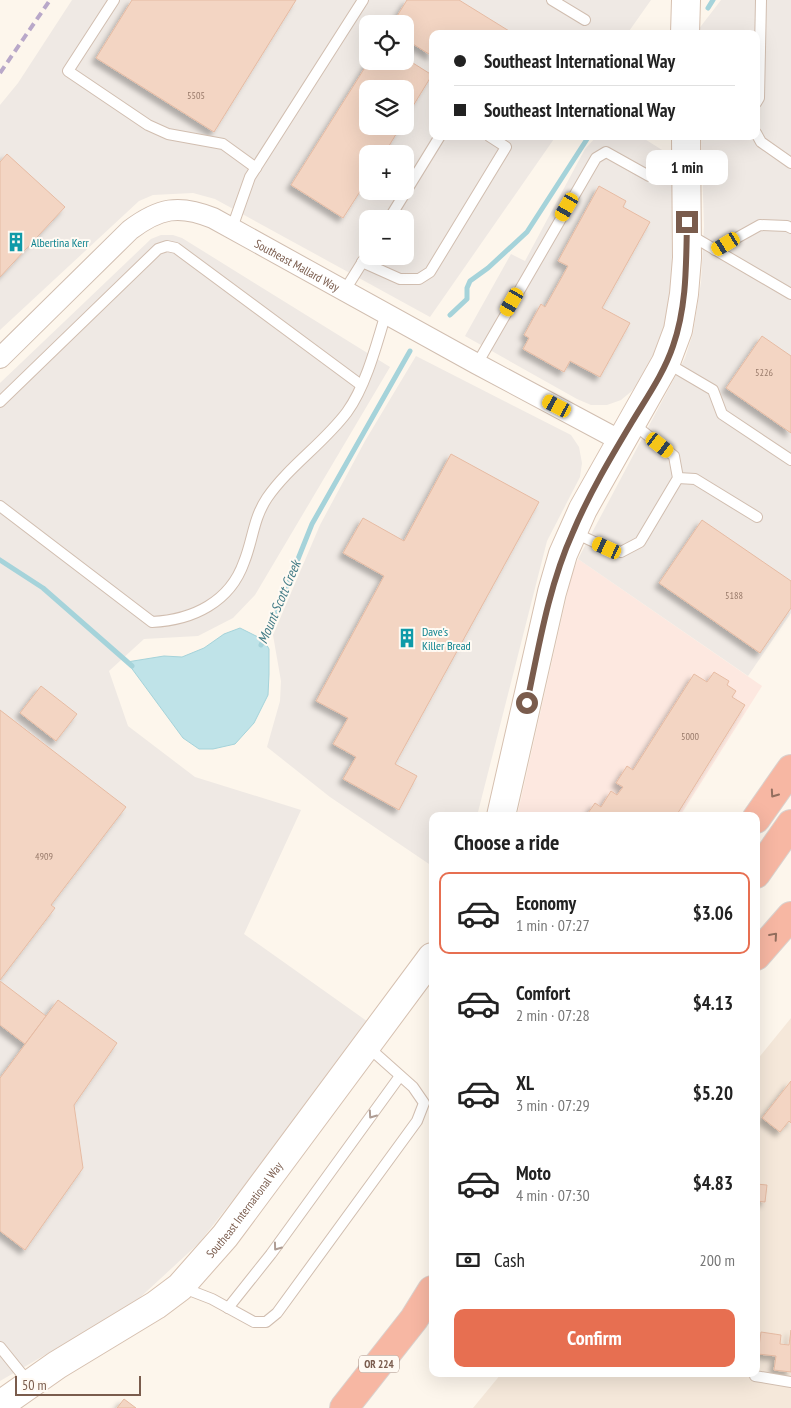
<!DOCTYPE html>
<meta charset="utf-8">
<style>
body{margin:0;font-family:"PT Sans Narrow",sans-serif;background:#f6f6f6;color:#222;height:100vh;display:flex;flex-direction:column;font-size:19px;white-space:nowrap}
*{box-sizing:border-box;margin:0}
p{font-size:16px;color:#767676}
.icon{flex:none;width:28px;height:28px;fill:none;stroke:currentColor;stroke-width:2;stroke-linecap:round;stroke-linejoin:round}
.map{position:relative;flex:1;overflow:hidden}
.panel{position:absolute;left:429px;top:812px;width:331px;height:565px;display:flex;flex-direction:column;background:#fff;border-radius:10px;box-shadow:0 5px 20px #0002}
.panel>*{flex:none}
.top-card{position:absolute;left:429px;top:30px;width:331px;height:110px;border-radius:10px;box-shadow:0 5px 20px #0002;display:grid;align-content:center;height:110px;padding:0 25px;background:#fff}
.fabs{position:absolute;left:359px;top:15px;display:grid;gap:10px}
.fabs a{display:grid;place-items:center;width:55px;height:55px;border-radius:10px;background:#fff;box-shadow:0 5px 20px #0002;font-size:25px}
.scale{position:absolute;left:15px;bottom:12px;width:126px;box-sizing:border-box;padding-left:5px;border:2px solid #7a5c4d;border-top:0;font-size:14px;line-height:18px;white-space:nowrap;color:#7a5c4d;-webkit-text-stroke:4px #fffaf3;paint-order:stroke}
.end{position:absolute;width:22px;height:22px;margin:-11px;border:6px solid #7a5c4d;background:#fff;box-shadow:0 0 0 2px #fff}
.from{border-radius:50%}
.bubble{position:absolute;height:35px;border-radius:10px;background:#fff;box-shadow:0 5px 20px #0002;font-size:16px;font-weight:600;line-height:35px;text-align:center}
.car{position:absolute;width:15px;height:30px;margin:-15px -8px;border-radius:6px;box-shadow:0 0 4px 1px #0007;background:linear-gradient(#f5c518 24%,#345 0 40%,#f5c518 0 76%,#345 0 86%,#f5c518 0)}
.top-card b{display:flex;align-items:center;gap:18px;height:48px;font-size:19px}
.top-card b+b{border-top:1px solid #e0e0e0}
.top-card i{width:12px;height:12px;background:#222}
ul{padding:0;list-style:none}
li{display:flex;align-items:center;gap:15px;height:82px;margin:0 10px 8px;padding:0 15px;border:2px solid transparent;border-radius:10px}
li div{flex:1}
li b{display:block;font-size:19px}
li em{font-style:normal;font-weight:600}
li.active{border-color:#e76f51}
li>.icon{width:45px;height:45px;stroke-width:1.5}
h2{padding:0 25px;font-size:22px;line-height:60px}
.pay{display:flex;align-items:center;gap:12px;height:55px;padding:0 25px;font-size:19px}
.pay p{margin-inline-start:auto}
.action{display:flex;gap:10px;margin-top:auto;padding:10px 25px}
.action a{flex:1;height:58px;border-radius:10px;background:#e76f51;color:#fff;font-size:20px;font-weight:600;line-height:58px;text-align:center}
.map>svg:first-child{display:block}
.residential{fill:#f5e8da}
.commercial{fill:#fde8e0}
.industrial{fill:#efe9e4;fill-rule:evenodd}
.water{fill:#bfe3e8;stroke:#a5d3da}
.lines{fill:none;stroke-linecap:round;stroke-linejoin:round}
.stream{stroke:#a5d3da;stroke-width:5}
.building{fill:#f3d5c3;stroke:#e6bba3;filter:url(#shadow)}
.lane-casing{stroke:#d1beb0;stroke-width:12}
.street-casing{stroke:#d1beb0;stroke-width:22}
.secondary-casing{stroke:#d6c0b0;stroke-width:30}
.highway-casing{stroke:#dad1cd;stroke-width:30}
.lane{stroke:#fff;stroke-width:10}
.street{stroke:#fff;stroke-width:20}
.secondary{stroke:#fff;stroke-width:28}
.highway{stroke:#f7b7a3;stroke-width:28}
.rail{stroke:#b9a8c9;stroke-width:4;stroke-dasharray:8 5;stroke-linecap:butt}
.oneway{stroke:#936e5e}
.oneway2{stroke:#af9d94}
.route{stroke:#7a5c4d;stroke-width:6}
.labels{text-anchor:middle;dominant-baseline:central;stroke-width:4;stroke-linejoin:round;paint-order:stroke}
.number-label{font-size:10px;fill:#987a6a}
.shield{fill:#fffaf3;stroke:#a28b7f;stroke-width:1}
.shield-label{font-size:11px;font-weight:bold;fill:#7a5c4d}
.culture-label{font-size:12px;fill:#0d838f;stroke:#fffaf3;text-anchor:start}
.street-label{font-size:12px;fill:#7a5c4d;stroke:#fffaf3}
.water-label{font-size:14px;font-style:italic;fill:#437c86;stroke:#fffaf3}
</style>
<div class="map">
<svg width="791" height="1408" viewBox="0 0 791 1408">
<defs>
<filter id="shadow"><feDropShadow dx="-4.5" dy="4.5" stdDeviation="2.5" flood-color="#0004"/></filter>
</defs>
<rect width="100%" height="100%" fill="#fdf6ec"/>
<path class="residential" d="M791,1018v390h-318l28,-34h255v-313z"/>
<path class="commercial" d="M578,559l184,127 -82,130h-163l54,-239z"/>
<g class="industrial">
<path d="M72,0h579l-24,34h-195v102h124l-126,181 -215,-118 -22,-6 -40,2 -14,6 -139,129v-225l18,-22zM368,24h37v37h-37zM368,89h37v37h-37zM368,154h37v37h-37zM368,219h37v37h-37z"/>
<path d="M721,0h70v613l-43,63 -170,-117 107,-201 8,-25 8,-51 3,-56 -3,-90h55v-102h-58v-4z"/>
<path d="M597,136h43l33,21 -1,117 -4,38 -8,31 -16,32 -11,15 -12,10 -14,5h-16l-14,-6 -112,-63 46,-82 14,7 60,-112z"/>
<path d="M161,235h12l9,3 208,129 -135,228 -22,23 -35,18 -54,3 -35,32 19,55 67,51 106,33 -57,124 127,90 -172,219 -66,61 -133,77v-998l151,-144z"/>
<path d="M416,356l155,79 8,12 3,16 -2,14 -33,64 -70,275h-45v50l-102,-69 -63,-50 13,-46 1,-20 -8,-46 47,-110 45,-84z"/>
</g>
<path class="water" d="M240,628l24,12 5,9v25l-1,21 -14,28 -19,21 -22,5h-14l-16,-11 -56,-76 37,-6 18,1 22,-9 20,-14z"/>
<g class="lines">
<g class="stream">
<path d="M708,8l5,-8"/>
<path d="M450,315l17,-16v-11l3,-7 18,-13 39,-36 62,-96"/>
<path d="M0,560l43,28 89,78"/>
<path d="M261,645l17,-36 34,-85 98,-173"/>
</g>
</g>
<g class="building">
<path d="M132,0h164l-82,132 -118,-74z"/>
<path d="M407,0h52l55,34h-82v22l-27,-17v-15h-13z"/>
<path d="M405,58l27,17 -27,44v-30h-37v37h33l-17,28h-16v25l-25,39 -52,-33 78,-124h36z"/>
<path d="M7,154l58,53 -65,70v-115z"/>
<path d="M599,186l27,15 -3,6 27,15 -48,86 28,15 -30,54 -30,-16 -6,11 -41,-23 6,-11 -5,-3 17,-31 4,3 23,-41 -10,-5z"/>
<path d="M762,336l29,20v77l-65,-45z"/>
<path d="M451,454l88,48 -144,262 22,12 -18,34 -56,-31 13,-22 -23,-13 15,-26 -32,-17 68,-125 -41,-23 20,-35 41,23z"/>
<path d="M702,520l89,61v27l-31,45 -101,-70z"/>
<path d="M714,672l15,9 -2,4 9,6 -4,6 13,8 -69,111h-90l9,-13 6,4 10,-16 6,4 6,-8 -7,-4 11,-17 6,4 61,-96 13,8z"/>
<path d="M41,686l36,28 -21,27 -36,-28z"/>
<path d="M0,710l126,97 -75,98 4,3 -55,72z"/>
<path d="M0,981l46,35 -21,28 -25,-19z"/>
<path d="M58,1000l59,43 -43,62 9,63 -58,82 -25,-19v-153z"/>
<path d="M791,1081v42l-2,-2 -9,11 -18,-14z"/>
<path d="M756,1184l11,1 -2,17 -9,-1z"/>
<path d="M791,1330v42l-17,-2 2,-14 -18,-2 3,-22 20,3 -1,9 9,1z"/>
<path d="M124,1399l12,9h-19z"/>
</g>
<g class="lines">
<defs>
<g id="lane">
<path d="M114,0l-46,71 80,54 20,9 55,10 33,24"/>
<path d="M552,0l33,20"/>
<path d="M756,103l3,-5 2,-98"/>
<path d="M756,133l5,9 30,21"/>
<path d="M389,219l51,-83"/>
<path d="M232,228l18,-51 113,-177"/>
<path d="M690,235l101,59"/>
<path d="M715,250l45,-25 27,1 4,2"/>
<path d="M362,262l38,17h19l11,-7 76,-125 -17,-11"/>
<path d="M345,290l23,-37"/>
<path d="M667,363l46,27 9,24 69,46"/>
<path d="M477,364l119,-206 10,-6 43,24h35"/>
<path d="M0,402l158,-153 9,-3 9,2 185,137"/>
<path d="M678,478l17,1 62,38"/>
<path d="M0,506l152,116c41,-2 78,-20 92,-60 9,-22 9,-43 23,-64 22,-32 57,-55 80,-86 19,-26 30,-69 39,-99"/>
<path d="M573,532l34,16 14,4 19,-10 38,-64 -4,-22 -42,-33"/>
<path d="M181,1287l31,12 42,23h12l11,-9 140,-192 7,-18 -11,-16 -46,-41"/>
<path d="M228,1308l43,-54 129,-178"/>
<path d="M0,1347l29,36"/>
<path d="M755,1376l36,6"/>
</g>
<g id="street">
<path id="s1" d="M0,358l130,-128c29,-22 49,-26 83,-12l264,146 144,77"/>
</g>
<g id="secondary">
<path d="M685,34l1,-34"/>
<path d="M501,816l51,-224 11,-38 20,-45 83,-147 12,-32 6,-36 3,-36 -1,-122"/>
<path id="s2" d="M0,1405l57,-40 99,-60 24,-18 45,-51 207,-279"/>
</g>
<g id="highway">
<path d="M756,819l35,-50"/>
<path d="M756,874l35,-50"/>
<path d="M756,956l35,-40"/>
<path d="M344,1408l70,-89 18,-29"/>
</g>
</defs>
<use href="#lane" class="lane-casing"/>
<use href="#street" class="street-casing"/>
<use href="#secondary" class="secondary-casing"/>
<use href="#highway" class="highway-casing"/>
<use href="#lane" class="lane"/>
<use href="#street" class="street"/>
<use href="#secondary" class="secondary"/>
<use href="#highway" class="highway"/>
<path class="rail" d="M0,73l50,-73"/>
</g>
<defs><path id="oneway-chevron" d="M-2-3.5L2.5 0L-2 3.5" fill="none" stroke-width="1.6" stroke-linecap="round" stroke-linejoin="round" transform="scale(1.25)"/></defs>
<g class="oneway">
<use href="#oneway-chevron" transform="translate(774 794) rotate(125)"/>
<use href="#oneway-chevron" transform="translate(774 936) rotate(-49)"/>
</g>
<g class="oneway2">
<use href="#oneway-chevron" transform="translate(372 1115) rotate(125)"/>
<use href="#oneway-chevron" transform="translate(277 1247) rotate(126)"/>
</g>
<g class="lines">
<path class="route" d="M527,703c12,-58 22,-118 46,-171 16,-38 38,-75 59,-110 15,-25 32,-49 41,-76 14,-40 13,-82 14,-124"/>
</g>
<defs>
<symbol id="building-bare" viewBox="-9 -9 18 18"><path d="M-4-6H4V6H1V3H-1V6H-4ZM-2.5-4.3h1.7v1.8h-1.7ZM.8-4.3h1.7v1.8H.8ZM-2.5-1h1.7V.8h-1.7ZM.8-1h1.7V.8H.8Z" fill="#0f9aa8" stroke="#fffaf3" stroke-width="2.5" paint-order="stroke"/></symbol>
</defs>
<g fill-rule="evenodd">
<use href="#building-bare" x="2" y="228" width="28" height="28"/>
<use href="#building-bare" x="393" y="624" width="28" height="28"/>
</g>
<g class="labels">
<g class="number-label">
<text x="196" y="95">5505</text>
<text x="764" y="372">5226</text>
<text x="734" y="595">5188</text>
<text x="690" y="736">5000</text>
<text x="44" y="856">4909</text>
</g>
<rect class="shield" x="359" y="1355.5" width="40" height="17" rx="4"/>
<g class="shield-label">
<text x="379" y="1364">OR 224</text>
</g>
<g class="culture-label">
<text x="31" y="242">Albertina Kerr</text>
<text x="422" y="631">Dave's<tspan x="422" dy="14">Killer Bread</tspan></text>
</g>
<g class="street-label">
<text stroke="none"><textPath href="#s1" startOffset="368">Southeast Mallard Way</textPath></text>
<text stroke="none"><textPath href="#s2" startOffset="316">Southeast International Way</textPath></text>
</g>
<g class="water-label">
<text transform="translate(279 602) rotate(-67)">Mount Scott Creek</text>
</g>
</g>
</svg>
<div class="fabs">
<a><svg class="icon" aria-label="locate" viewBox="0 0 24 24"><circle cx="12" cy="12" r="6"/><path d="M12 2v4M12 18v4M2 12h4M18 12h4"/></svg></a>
<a><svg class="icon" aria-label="layers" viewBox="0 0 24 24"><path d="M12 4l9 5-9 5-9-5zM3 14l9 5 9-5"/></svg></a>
<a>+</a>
<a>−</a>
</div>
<div class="scale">50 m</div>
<i class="end from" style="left:527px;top:703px"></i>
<i class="end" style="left:687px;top:222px"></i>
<div class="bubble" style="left:646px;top:150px;width:82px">1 min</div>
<i class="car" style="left:567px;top:207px;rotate:210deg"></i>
<i class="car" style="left:726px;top:244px;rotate:239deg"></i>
<i class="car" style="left:512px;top:302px;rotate:210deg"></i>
<i class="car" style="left:557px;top:406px;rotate:298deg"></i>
<i class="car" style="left:660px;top:445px;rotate:128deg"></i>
<i class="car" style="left:607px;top:548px;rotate:295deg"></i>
<div class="top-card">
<b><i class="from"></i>Southeast International Way</b>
<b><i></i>Southeast International Way</b>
</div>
<section class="panel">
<h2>Choose a ride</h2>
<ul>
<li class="active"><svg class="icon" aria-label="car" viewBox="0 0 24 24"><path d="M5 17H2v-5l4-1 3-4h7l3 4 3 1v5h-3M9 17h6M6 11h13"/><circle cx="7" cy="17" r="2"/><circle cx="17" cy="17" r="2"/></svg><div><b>Economy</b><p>1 min · 07:27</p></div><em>$3.06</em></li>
<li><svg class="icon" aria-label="car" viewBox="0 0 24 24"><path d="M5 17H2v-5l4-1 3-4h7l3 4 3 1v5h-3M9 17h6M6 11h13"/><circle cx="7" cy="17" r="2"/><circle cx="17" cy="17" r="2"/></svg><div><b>Comfort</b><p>2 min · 07:28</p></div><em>$4.13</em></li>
<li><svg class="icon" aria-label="car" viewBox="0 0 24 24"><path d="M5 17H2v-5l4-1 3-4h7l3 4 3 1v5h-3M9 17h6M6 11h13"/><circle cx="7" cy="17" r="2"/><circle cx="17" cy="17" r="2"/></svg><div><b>XL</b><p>3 min · 07:29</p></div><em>$5.20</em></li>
<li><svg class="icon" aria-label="car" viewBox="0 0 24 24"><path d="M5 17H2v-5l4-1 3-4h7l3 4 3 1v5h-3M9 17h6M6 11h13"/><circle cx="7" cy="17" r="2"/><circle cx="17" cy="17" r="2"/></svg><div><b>Moto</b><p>4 min · 07:30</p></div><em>$4.83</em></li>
</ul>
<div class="pay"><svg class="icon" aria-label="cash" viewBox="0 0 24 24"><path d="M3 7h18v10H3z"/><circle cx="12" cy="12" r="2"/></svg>Cash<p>200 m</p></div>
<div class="action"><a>Confirm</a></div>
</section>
</div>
